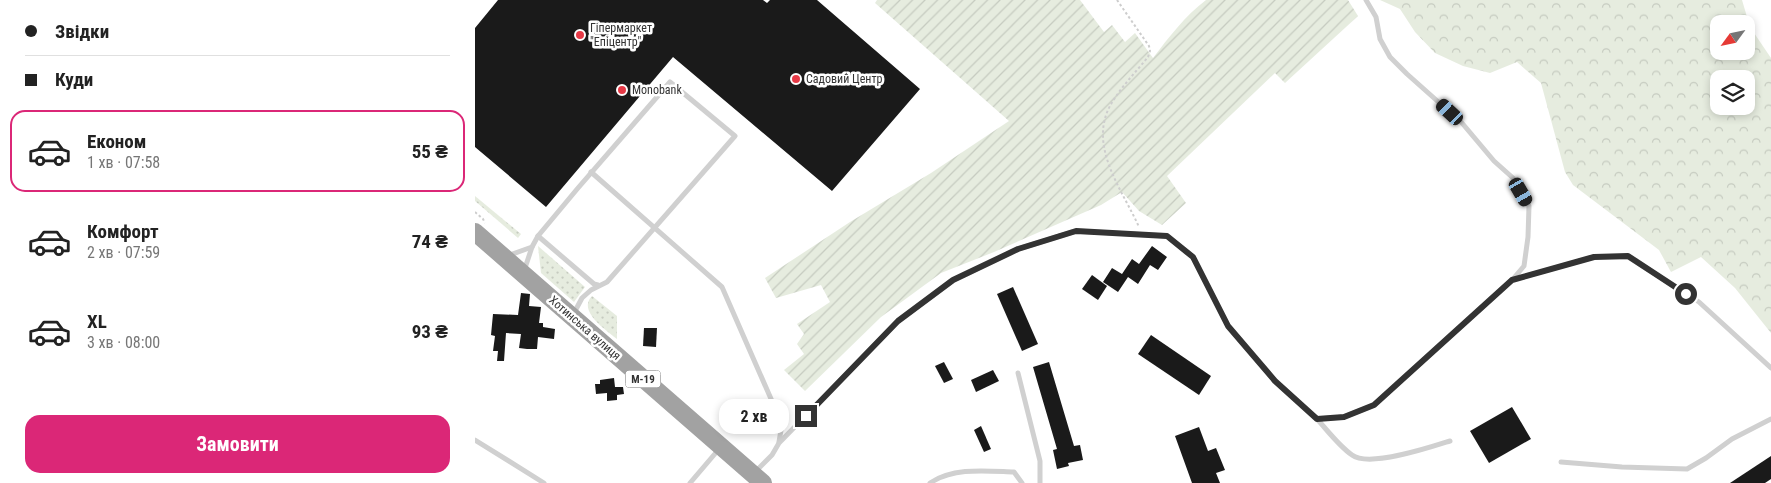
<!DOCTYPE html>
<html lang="uk">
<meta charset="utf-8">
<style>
body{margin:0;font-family:"Roboto Condensed",sans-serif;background:#f6f6f6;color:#222;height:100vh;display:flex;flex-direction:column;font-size:19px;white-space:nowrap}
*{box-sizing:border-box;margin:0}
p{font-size:16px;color:#767676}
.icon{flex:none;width:28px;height:28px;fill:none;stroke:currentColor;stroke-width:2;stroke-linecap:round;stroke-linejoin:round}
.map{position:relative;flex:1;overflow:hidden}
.side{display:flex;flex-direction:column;background:#fff;width:475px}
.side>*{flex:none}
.banner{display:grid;align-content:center;height:110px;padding:0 25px;background:#fff}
.needle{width:32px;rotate:237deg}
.controls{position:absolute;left:1235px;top:15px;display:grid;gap:10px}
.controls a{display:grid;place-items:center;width:45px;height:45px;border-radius:10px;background:#fff;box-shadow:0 2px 8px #0003;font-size:25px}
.end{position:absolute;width:22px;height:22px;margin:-11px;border:6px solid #333;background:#fff;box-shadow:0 0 0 2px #fff}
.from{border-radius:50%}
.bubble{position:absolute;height:35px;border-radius:15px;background:#fff;box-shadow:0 2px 8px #0003;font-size:16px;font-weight:700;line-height:35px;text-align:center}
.car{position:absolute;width:15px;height:30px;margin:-15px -8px;border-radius:6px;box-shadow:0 0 4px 1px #0007;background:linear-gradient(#222 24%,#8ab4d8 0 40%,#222 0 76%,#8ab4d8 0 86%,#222 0)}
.banner b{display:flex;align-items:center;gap:18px;height:48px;font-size:19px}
.banner b+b{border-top:1px solid #e0e0e0}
.banner i{width:12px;height:12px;background:#222}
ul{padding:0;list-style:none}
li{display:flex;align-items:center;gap:15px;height:82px;margin:0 10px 8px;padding:0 15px;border:2px solid transparent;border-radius:15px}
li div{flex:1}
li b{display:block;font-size:19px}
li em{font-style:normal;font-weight:700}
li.selected{border-color:#db2777}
li>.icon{width:45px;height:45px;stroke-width:1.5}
.primary-button{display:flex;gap:10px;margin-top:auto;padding:10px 25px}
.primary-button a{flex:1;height:58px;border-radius:15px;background:#db2777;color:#fff;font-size:20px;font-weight:700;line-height:58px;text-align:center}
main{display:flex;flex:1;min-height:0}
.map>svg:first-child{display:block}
.grass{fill:url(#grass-dots)}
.forest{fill:url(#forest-crowns);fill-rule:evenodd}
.garden{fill:url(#garden-furrows)}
.building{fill:#1a1a1a}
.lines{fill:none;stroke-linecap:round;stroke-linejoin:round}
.path{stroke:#cdcdcd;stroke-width:2;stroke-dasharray:2.5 2.5;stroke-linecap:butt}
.service{stroke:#d0d0d0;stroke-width:5}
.trunk{stroke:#a2a2a2;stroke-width:18}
.route{stroke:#333;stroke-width:6}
.poi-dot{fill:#e63946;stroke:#fff;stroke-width:2}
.labels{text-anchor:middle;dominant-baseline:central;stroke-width:5;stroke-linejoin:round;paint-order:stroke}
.shield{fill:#fff;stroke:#707070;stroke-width:1}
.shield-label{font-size:11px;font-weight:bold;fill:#333}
.poi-label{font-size:12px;fill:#333;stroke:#fff;text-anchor:start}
.street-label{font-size:12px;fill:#333;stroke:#fff}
</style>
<main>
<section class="side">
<div class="banner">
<b><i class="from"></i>Звідки</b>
<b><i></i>Куди</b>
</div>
<ul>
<li class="selected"><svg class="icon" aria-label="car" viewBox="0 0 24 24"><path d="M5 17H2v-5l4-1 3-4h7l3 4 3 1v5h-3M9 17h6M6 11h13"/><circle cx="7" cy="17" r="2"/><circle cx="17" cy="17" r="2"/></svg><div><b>Економ</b><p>1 хв · 07:58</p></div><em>55 ₴</em></li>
<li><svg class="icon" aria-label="car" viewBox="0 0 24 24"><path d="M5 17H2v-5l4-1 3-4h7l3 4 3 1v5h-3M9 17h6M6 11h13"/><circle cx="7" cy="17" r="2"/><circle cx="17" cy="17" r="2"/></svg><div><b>Комфорт</b><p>2 хв · 07:59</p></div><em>74 ₴</em></li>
<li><svg class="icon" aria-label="car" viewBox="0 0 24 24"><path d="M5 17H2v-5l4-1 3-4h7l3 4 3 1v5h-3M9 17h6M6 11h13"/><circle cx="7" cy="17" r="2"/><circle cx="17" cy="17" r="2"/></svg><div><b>XL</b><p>3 хв · 08:00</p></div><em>93 ₴</em></li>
</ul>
<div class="primary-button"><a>Замовити</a></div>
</section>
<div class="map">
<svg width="1296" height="483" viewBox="0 0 1296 483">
<defs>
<pattern id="grass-dots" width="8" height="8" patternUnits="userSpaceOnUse" patternTransform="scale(1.25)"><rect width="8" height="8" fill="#e6ecdf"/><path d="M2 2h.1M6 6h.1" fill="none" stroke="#c6cbc0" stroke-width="1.8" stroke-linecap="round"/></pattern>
<pattern id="forest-crowns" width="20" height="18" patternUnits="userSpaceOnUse" patternTransform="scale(1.25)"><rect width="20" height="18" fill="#e6ecdf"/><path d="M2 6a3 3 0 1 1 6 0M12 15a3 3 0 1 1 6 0" fill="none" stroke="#c6cbc0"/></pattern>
<pattern id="garden-furrows" width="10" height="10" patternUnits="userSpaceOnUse" patternTransform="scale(1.25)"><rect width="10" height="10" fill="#e6ecdf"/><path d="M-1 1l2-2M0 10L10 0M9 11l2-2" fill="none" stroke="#c6cbc0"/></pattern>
</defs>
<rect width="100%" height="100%" fill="#fff"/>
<g class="grass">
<path d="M0,196l46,38 -3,4 -43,-37z"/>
<path d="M63,246l47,41 -11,15 -33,-29z"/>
<path d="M117,296l25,20v23c-11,-9 -40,-28 -25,-43z"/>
</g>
<path class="forest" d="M905,0h362l8,27 21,31v275l-36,-45 -34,-31 -30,15 -12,-22 -86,-65 -8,-13 -24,-89 -24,-21 -27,11 -27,-7 -28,-13 -20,-21 -15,-23zM1244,24h27v27h-27zM1244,79h27v27h-27z"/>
<path class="garden" d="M402,0h203l24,32 8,-7 13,17 10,-9 18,25c16,-21 32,-42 53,-58h142l10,16 -73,67 -10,-10 -108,103 19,27 -24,22 -23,-14 -17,-19 -21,13 -107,47 -53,21 -60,44 -76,74 -21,-21 20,-16 -7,-10 7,-10 -7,-10 33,-22 -9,-17 -45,13 -11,-20 85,-56 81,-49 78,-52 -134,-118z"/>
<g class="building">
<path d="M23,0h265l4,3 3,-3h47l103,89 -88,102 -159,-134 -127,150 -71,-60v-119z"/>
<path d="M677,246l15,11 -9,13 -8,-5 -12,19 -10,-7 -10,15 -15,-10 9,-14 10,6 10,-15 7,5z"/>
<path d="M617,275l15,11 -9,14 -16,-11z"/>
<path d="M538,287l25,57 -16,7 -25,-57z"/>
<path d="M46,293l9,1 -1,12 12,1 -2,16h4v4l12,2 -1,10 -16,-2 -1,12h-10l-8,-1 2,-14 -15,-1 -2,28h-7l1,-10h-5l2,-15 -4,-1 2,-21 25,1z"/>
<path d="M169,328h13l-1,19 -13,-1z"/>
<path d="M676,335l60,41 -12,19 -61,-41z"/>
<path d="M469,362l9,17 -9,4 -9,-17z"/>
<path d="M574,362l25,84 6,-1 3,15 -15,3 1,3 -12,3 -4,-19 4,-1 -24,-82z"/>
<path d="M518,370l6,11 -23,11 -5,-12z"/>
<path d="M139,378l1,9h8l1,7 -7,1v5l-10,1v-8l-11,1 -1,-10h5v-4z"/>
<path d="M1037,407l19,32 -42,24 -19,-32z"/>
<path d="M506,426l10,23 -7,3 -10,-22z"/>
<path d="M724,427l9,24 8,-3 9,22 -9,3 4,10h-28l-17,-47z"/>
<path d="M1296,456v23l-6,4h-35z"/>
</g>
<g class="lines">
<g class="path">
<path d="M642,0l32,46 1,5 -2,6c-13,16 -28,31 -38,49 -22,41 13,85 29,121"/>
<path d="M0,212l8,7 2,4"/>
</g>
<g class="service">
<path d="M891,0l10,17 4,22 10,18 17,17 55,49 32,38 19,17 16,28 -1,31 -4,29 -11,13"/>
<path d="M116,172l131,115 60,137 -3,18"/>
<path d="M63,236l56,48 4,1"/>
<path d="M32,256l25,-9"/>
<path d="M49,271l8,-24 6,-11 40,-48 92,-106 65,54 -128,146 -16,8 -9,8 -8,15"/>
<path d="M543,373l22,88v22"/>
<path d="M842,419c11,12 22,27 35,36 17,13 79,-8 98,-14"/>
<path d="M0,440l69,43"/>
<path d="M1086,462l61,5 65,2 19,-11 26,-19 39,-20"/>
<path d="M280,472l17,-17 7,-12 119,-122 56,-41 64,-31 58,-18 91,5 26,21 35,69 47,55 42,38 27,-2 30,-12 138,-125 82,-23h34l71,45 72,66"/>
<path d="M215,483l29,-34"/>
<path d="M455,483c24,-16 56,-12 84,-11l8,11"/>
</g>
<path class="trunk" d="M0,232l288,251"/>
</g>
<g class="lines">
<path class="route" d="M331,416l92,-95 55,-41 65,-31 58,-18 91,5 26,21 35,69 47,55 42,38 27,-2 30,-12 138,-125 82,-23 34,-1 58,38"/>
</g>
<g class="poi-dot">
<circle cx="105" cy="35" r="5"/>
<circle cx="321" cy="79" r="5"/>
<circle cx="147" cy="90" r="5"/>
</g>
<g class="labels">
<rect class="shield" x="150.5" y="370.5" width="35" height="17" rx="4"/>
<g class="shield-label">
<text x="168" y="379">М-19</text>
</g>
<g class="poi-label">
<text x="115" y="28">Гіпермаркет<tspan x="115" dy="14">"Епіцентр"</tspan></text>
<text x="331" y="79">Садовий Центр</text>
<text x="157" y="90">Monobank</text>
</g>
<g class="street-label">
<text transform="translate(110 328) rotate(41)">Хотинська вулиця</text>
</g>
</g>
</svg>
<div class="controls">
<a><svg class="needle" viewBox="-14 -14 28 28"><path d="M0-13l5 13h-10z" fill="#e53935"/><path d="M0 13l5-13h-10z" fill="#767676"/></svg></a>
<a><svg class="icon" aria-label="layers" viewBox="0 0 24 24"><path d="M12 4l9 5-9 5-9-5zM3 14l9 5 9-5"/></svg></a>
</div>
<i class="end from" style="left:1211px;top:294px"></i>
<i class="end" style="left:331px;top:416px"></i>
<div class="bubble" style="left:244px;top:399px;width:70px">2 хв</div>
<i class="car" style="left:975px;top:112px;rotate:313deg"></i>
<i class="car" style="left:1046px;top:192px;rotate:150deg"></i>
</div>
</main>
